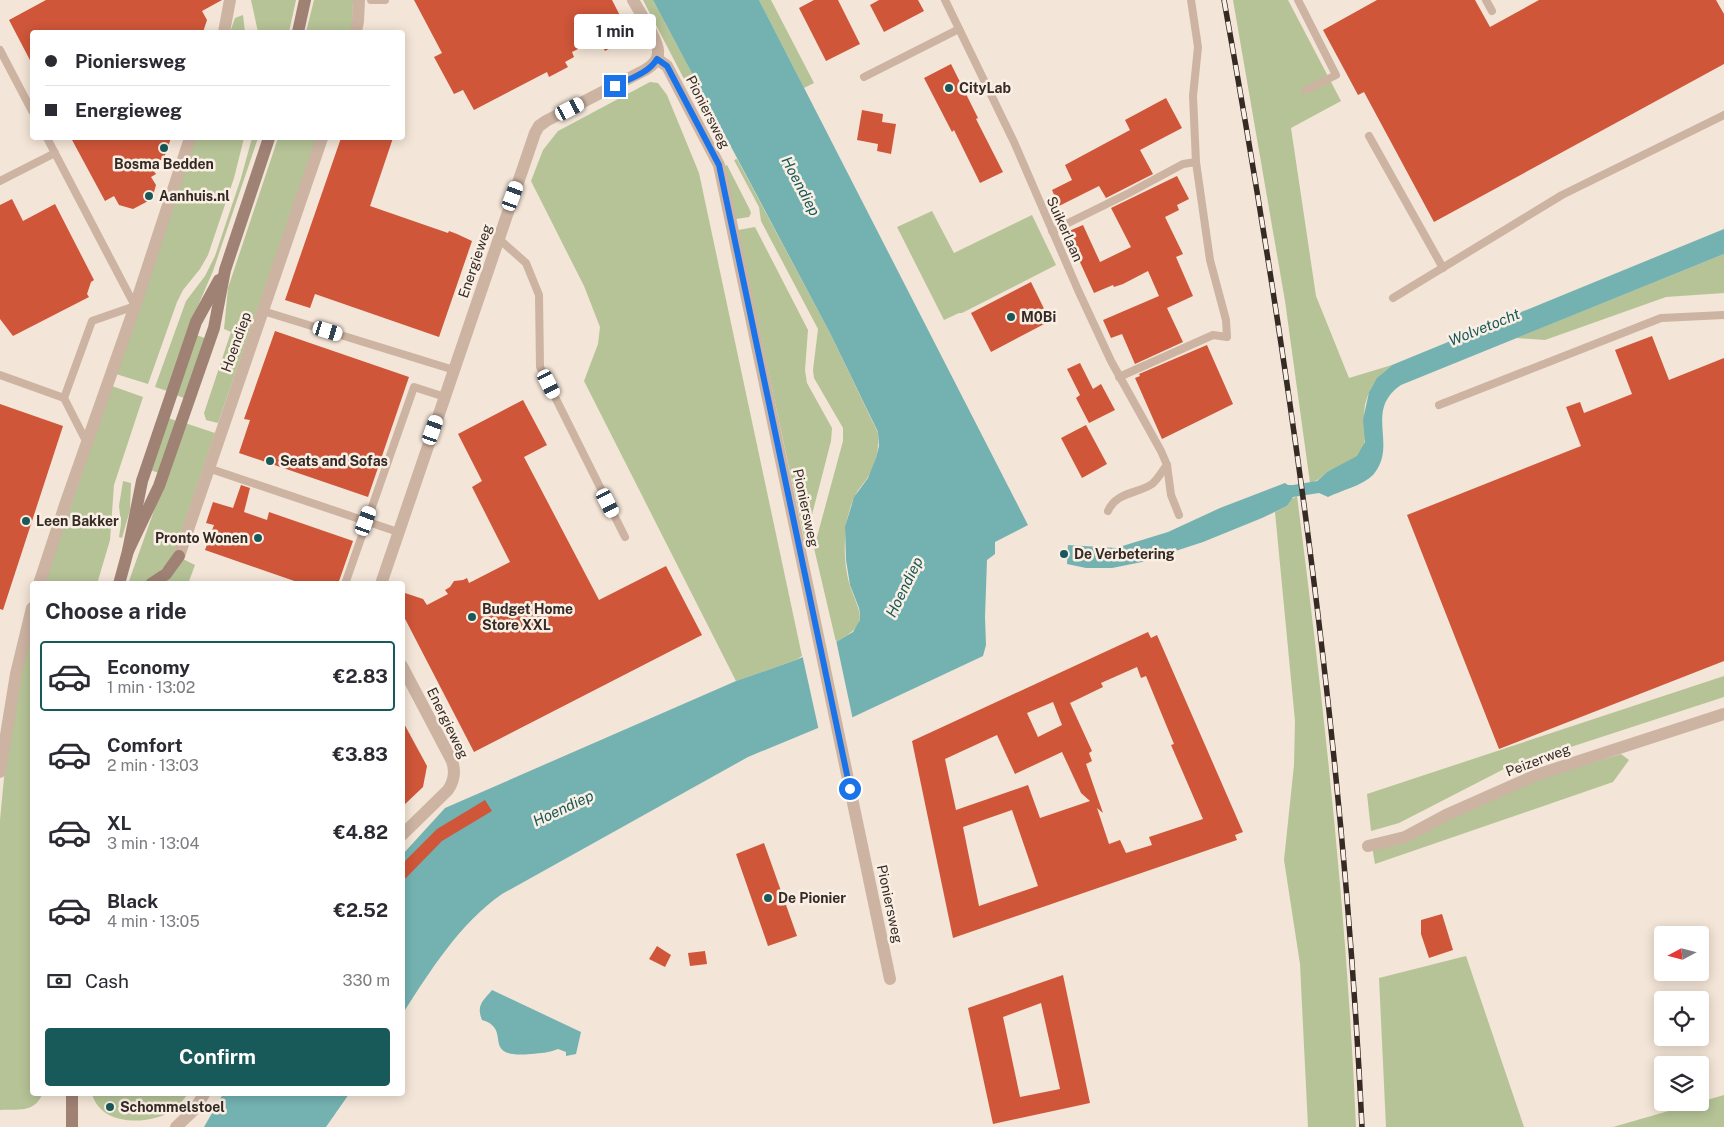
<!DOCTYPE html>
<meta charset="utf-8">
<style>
body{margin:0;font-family:"Public Sans",sans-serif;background:#f2f2f3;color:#2b2b33;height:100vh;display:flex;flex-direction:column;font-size:19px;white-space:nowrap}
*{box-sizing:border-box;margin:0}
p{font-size:16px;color:#7c7c81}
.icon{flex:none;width:28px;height:28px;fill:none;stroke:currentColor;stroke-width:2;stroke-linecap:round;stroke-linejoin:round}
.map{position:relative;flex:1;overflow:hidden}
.side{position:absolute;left:30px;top:581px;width:375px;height:515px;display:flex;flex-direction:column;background:#fff;border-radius:5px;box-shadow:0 2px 12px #0003}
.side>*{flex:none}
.guide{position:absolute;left:30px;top:30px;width:375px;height:110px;border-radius:5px;box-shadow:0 2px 12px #0003;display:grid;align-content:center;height:110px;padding:0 15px;background:#fff}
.needle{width:32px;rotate:263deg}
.fabs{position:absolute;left:1654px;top:926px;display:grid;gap:10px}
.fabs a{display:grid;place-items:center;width:55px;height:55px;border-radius:5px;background:#fff;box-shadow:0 2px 12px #0003;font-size:25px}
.end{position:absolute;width:22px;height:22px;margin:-11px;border:6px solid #1a73e8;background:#fff;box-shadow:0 0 0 2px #fff}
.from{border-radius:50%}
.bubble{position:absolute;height:35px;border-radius:5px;background:#fff;box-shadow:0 2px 12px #0003;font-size:16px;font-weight:700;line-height:35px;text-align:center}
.car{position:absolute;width:15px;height:30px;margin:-15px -8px;border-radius:6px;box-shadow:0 0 4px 1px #0007;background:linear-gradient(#fff 24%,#345 0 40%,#fff 0 76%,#345 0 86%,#fff 0)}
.guide b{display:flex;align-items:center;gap:18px;height:48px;font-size:19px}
.guide b+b{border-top:1px solid #e1e1e2}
.guide i{width:12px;height:12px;background:#2b2b33}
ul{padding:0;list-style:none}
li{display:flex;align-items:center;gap:15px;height:70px;margin:0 10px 8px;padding:0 5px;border:2px solid transparent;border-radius:5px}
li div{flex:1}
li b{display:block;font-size:19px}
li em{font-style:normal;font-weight:700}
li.active{border-color:#18595a}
li>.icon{width:45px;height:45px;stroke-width:1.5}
h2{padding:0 15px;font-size:22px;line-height:60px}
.pay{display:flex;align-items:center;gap:12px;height:55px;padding:0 15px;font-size:19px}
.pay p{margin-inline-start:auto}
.action{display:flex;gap:10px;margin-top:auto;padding:10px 15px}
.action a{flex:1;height:58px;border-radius:5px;background:#18595a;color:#fff;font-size:20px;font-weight:700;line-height:58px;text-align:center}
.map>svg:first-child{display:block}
.green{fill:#b6c396}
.water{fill:#74b2b2}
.pier{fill:#f3e5d7}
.building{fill:#cf5639;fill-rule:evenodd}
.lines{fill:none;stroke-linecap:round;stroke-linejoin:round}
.service{stroke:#ccb3a2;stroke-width:8}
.minor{stroke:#ccb3a2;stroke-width:12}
.secondary{stroke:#9f8274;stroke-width:12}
.rail-casing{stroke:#362a25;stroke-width:5.5}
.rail{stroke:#faefe4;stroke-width:4;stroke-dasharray:11;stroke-linecap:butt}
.route{stroke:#1a73e8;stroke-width:6}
.poi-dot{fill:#18595a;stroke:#faefe4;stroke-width:2}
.labels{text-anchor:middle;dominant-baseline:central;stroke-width:5;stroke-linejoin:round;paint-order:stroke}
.poi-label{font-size:14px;font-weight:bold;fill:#362a25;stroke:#faefe4;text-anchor:start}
.street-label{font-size:14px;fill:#362a25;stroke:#faefe4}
.water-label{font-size:15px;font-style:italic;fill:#18595a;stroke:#faefe4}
</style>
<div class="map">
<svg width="1724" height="1127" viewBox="0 0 1724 1127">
<rect width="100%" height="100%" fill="#f3e5d7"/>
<g class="green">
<path d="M251,0h45l-7,32h-31z"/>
<path d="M314,0h39l-1,32h-46z"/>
<path d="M643,0h10l40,75 -9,4z"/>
<path d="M759,0h12l43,83 -10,5z"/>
<path d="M1233,0h55l53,101 -50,27 25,168 33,82 43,-13c-14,11 -23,22 -27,40 -3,18 6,38 -8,52 -7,7 -19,10 -28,14 -7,4 -10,10 -19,12l-25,-182z"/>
<path d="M243,15l2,17h-15l5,-14z"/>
<path d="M650,82l8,1 9,12 32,78 103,483 -6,4 -60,21 -152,-300 14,-37 2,-17 -16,-41 -53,-105 12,-31 15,-19z"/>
<path d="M194,138h50l-10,40 -26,77 -8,14 -17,21 -6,12 -29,82 -32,-10z"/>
<path d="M252,138h6l-45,133 -19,44 -27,76 -12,-4 31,-86 19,-25 10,-20 26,-78z"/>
<path d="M278,138h39l-99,285 -12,-3 -2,-7 27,-81 -7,-3 4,-41z"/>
<path d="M737,159l93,174 48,100c1,15 -1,30 -10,44 -3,5 -8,10 -11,15 -8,14 -12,33 -12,48 -1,15 1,33 5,46 11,31 20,37 -14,56l-22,-94 29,-107v-13l-29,-50 -1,-8 5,-41 -57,-108 -2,-14 -25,-47z"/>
<path d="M727,165l23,45 1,3 -2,4 -13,2 -13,-52z"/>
<path d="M932,211l22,42 78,-38 24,50 -94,48h-3l-15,7 -47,-93z"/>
<path d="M755,227l53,103 -3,40 2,13 25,45 -1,13 -26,101 -67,-312z"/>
<path d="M1724,254v39l-58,4 -121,43 -29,-2z"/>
<path d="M196,335l9,3 -21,60 -8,-3z"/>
<path d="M112,386l31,11 -29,88 -4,55 -13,44h-53z"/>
<path d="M168,418l9,3 -18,52 -9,-3z"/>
<path d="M185,423l30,10 -41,120c-8,12 -19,27 -33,31 -4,1 -9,0 -13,0z"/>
<path d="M123,481l8,2 -1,27 -8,28 -3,-1 2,-13 -2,-18z"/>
<path d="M1297,496c27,210 50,420 59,631h-48l-8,-163 -16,-104 10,-95 1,-44 -20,-209 12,-6 4,-7z"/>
<path d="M183,559l12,6 -7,19h-26z"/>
<path d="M32,626v468h10v1c-8,18 -25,14 -42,15v-290l4,-42 12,-77z"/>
<path d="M1724,676v21l-218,71 -107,55 -28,8 -4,-37z"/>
<path d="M1621,754l8,6 -16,22 -238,82 -3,-18 132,-57z"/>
<path d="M1466,956l58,171h-138l-7,-149z"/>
<path d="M92,1094h96c-4,4 -8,11 -13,15 -24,17 -74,18 -83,-15z"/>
<path d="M1724,1095v32h-111z"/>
</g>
<g class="water">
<path d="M653,0h106l269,525 -33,17v12l-8,6 -2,57 1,28 -3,11 -132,62 -4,-2 -99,41 -246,137c-43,30 -71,76 -99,119v-159l42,-46 291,-127 60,-21 40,-18 17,-10 7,-12v-6l-1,-6 -9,-23 -4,-25 -1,-33 9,-30 14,-19 8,-20 3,-12 -1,-14 -48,-99z"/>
<path d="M1724,229v25l-323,131c-38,26 -2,60 -28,90 -11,11 -31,15 -45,22l-9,-4 -26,4 -6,9 -25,12 -59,24 -61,20 -30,6h-26l-19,-4 1,-19 48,3 52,-16 52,-24 65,-25 3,2h5l24,-4 10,-9 30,-16 8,-14 -2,-22 6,-28 8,-14 15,-13z"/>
<path d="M492,990l89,42 -5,22 -10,2v-4l-8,-3c-9,4 -17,4 -27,5 -53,5 -17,-25 -49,-34 -6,-15 1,-19 10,-30z"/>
<path d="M223,1094h126l-23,33h-122z"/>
</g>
<path class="pier" d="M836,640l17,80 -6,-1 -28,12 -17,-77z"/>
<g class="building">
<path d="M46,0h176l-20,11 5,9 -4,12h-171v32l-23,-44z"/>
<path d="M414,0h198l19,37 -26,14 -6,-12 -15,7 -12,6 2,5 -9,5 3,5 -19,10 -2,-5 -73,38 -11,-20 -9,4 -20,-37 8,-4z"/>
<path d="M814,0h24l22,44 -34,17 -27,-53z"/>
<path d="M879,0h39l6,11 -40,21 -14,-27z"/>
<path d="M1377,0h98l15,27 49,-27h177l8,14v50l-290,158 -70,-130 -6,3 -35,-65z"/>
<path d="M951,64l27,54 -2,1 27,53 -23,11 -26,-53 -2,2 -28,-54z"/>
<path d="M1166,98l16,30 -42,22 13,24 -47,24 -7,-12 -40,20 -7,-16 20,-10 -7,-15 65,-35 -5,-10z"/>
<path d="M862,110l21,4 -1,8 14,2 -5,30 -14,-3 1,-7 -21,-4z"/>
<path d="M71,138h100l-7,20 -14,8 6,8 -5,3 5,8 -4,14 -19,10 -14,-4 -5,-9 -9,5z"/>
<path d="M341,138h52l-23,68 78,27 1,-2 8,3 15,7 -33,96 -124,-43 -5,14 -25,-8z"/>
<path d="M1177,176l12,23 -12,6 2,5 -14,7 18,37 -7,3 17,39 -26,12 16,34 -48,22 -13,-30 -11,4 -8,-18 56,-24 -11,-25 -25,13 -9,3 -1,-2 -19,8 -15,-33 -4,2 -13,-28 21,-9 17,37 31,-15 -20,-39z"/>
<path d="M12,199l11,22 32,-17 39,76 -3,2 -4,12 2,3 -76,39 -13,-17v-114z"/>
<path d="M1031,282l19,39 -59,31 -20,-39z"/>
<path d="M275,331l134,46 -41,120 -129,-44 11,-33 -6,-1z"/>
<path d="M1652,336l17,44 55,-22v303l-225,88 -92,-234 174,-69 -15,-39 14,-5 4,11 48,-19 -17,-44z"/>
<path d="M1207,345l26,59 -71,35 -27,-61 5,-2 -1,-2z"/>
<path d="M1080,363l13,26 8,-5 14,26 -26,13 -13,-25 4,-3 -13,-26z"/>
<path d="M523,400l24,45 -23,12 75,143 67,-34 36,69 -228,117 -72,-139v-21l21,7 4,6 21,-11 -3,-4 5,-3 4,-6 9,-1 4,-2 2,5 41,-21 -38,-75 10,-6 -24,-47z"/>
<path d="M0,404l63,22 -60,184 -3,-1z"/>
<path d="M1086,425l21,39 -25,14 -21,-40z"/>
<path d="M241,485l9,3 -6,24 23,8 2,-8 84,29 -15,43h-35l-98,-34 9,-25 -8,-2 7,-21 20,6z"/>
<path d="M1148,632l3,6 6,-3 86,197 -8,3 2,5 -284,98 -41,-197zM1137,667l4,11 5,-2 28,68 -3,1 32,74 -54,18 3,8 -26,8 -6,-13 -11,4 -12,-36 6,5 -17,-49 6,-3 -3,-8 3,-2 -22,-48 33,-16 -2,-4zM1053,702l9,23 -24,12 -11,-24zM997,735l18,39 47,-22 19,41 9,8 -50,17 -12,-33 -72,25 -11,-51zM1012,810l26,76 -59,20 -16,-79z"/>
<path d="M402,720l25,46 -4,21 -21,20z"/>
<path d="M485,800l7,11 -50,30 -40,41v-18l35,-35z"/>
<path d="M764,843l33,93 -29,10 -32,-92z"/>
<path d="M1442,914l11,36 -24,8 -8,-24v-14z"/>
<path d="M657,946l14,9 -6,12 -16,-8z"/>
<path d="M705,951l2,13 -17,2 -2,-13z"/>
<path d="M1063,975l27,128 -97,21 -25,-116zM1041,1003l19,86 -40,8 -17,-80z"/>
</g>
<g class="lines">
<g class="service">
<path d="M371,0h14"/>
<path d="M945,0l69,142 64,148 33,71 50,90 6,14 4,30 8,20"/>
<path d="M1298,0l38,75 -30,15"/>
<path d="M1486,0l6,11"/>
<path d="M0,50l32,61"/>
<path d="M864,77l95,-48"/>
<path d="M1369,136l74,132"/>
<path d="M47,138l88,168 -43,15 -28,77"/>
<path d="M0,181l55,-28"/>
<path d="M1052,231l77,-38 54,-29 13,-2"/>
<path d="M499,239l27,24 13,32 1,72 85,170"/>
<path d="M1393,298l169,-103 162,-80"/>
<path d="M263,311l191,59"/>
<path d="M0,375l64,23 23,45"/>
<path d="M1119,377l94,-42 14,2 -1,-17 -16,-60 -14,-98 -3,-66 5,-49 -7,-47"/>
<path d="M1439,405l222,-87 63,-3"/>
<path d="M208,468l190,64"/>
<path d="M1108,511c8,-19 29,-17 44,-27 6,-5 10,-13 15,-19"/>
<path d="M345,584l69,-197 31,10"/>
</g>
<g class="minor">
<path d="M224,32l6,-32"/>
<path d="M356,32l2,-11 1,-21"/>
<path d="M657,59l10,7 52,99 171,814"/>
<path d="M179,556l143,-418"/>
<path d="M39,584l26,-79 70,-199 55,-168"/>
<path d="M381,584l154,-451 4,-7 7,-5 99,-51c7,-4 14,-10 13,-19 0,-11 -19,-40 -25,-51"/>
<path d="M402,666l50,95c4,11 2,20 -4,29l-46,45"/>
<path d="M0,772l16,-98 16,-66"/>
<path d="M1368,846l37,-9 41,-22 90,-40 188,-61"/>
<path d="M176,1127l19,-18 9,-15"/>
</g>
<g class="secondary">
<path d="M298,32l7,-32"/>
<path d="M128,551l31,-65 55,-158 11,-58 44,-132"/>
<path d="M119,584l9,-33 14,-70 54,-159 23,-42"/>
<path d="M151,584l15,-10 13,-18"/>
<path d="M72,1094v33"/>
</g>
<defs>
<path id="rail" d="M1224,0c67,373 120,748 138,1127"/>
</defs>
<use href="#rail" class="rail-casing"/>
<use href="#rail" class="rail"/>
</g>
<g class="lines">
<path class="route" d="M615,86c14,-7 34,-13 42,-27l10,7 52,99 131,624"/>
</g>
<g class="poi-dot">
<circle cx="949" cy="88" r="5"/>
<circle cx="164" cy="148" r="5"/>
<circle cx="149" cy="196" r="5"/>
<circle cx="1011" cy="317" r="5"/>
<circle cx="270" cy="461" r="5"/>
<circle cx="26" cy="521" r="5"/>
<circle cx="258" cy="538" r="5"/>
<circle cx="1064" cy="554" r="5"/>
<circle cx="472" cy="617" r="5"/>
<circle cx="768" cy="898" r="5"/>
<circle cx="110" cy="1107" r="5"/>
</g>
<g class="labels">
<g class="poi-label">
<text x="959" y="88">CityLab</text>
<text x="164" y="164" text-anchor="middle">Bosma Bedden</text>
<text x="159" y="196">Aanhuis.nl</text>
<text x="1021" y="317">M0Bi</text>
<text x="280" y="461">Seats and Sofas</text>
<text x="36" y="521">Leen Bakker</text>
<text x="248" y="538" text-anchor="end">Pronto Wonen</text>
<text x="1074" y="554">De Verbetering</text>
<text x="482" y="609">Budget Home<tspan x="482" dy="16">Store XXL</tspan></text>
<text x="778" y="898">De Pionier</text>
<text x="120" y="1107">Schommelstoel</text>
</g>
<g class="street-label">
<text transform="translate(708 112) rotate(63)">Pioniersweg</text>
<text transform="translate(1065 229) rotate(66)">Suikerlaan</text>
<text transform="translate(475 261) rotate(-71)">Energieweg</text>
<text transform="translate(236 342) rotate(-70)">Hoendiep</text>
<text transform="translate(806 508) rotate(78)">Pioniersweg</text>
<text transform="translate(448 723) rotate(64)">Energieweg</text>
<text transform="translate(1538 760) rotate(-21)">Peizerweg</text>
<text transform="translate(890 904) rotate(78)">Pioniersweg</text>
</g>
<g class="water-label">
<text transform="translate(801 186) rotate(62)">Hoendiep</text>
<text transform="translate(1484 327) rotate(-22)">Wolvetocht</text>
<text transform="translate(904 587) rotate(-64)">Hoendiep</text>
<text transform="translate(563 808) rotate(-25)">Hoendiep</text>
</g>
</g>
</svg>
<div class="fabs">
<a><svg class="needle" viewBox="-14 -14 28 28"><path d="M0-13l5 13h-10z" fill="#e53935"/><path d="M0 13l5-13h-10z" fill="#7c7c81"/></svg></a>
<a><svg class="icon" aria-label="locate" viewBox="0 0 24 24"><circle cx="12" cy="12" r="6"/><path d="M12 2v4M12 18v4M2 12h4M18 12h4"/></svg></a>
<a><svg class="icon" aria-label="layers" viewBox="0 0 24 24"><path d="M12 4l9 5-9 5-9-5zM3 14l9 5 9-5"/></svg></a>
</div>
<i class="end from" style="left:850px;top:789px"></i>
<i class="end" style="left:615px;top:86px"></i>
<div class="bubble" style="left:574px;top:14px;width:82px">1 min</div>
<i class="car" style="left:570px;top:109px;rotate:63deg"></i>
<i class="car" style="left:513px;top:196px;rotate:20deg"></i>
<i class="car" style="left:328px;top:331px;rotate:107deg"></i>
<i class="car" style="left:549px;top:384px;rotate:153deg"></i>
<i class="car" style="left:433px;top:430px;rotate:19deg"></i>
<i class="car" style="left:608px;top:503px;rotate:153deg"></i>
<i class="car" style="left:366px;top:521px;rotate:20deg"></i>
<div class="guide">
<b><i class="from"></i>Pioniersweg</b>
<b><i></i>Energieweg</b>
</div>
<section class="side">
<h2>Choose a ride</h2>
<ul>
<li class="active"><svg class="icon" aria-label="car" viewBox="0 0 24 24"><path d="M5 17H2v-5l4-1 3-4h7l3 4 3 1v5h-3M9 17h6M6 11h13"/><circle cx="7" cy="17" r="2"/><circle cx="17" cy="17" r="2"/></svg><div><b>Economy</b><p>1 min · 13:02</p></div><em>€2.83</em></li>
<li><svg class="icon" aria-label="car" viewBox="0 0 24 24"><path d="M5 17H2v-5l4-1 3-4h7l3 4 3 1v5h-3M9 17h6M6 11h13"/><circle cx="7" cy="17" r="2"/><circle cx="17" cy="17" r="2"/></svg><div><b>Comfort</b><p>2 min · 13:03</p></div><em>€3.83</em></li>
<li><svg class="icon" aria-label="car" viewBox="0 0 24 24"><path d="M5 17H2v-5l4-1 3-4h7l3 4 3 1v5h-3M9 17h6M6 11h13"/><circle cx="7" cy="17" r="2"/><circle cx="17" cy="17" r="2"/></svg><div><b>XL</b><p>3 min · 13:04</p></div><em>€4.82</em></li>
<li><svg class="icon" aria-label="car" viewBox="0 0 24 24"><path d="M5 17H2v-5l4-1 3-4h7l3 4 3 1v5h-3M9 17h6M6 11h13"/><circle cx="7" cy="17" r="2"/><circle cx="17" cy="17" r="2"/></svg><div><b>Black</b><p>4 min · 13:05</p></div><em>€2.52</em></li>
</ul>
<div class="pay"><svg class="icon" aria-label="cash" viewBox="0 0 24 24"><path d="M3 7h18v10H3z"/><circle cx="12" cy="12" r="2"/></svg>Cash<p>330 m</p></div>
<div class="action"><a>Confirm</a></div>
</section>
</div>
